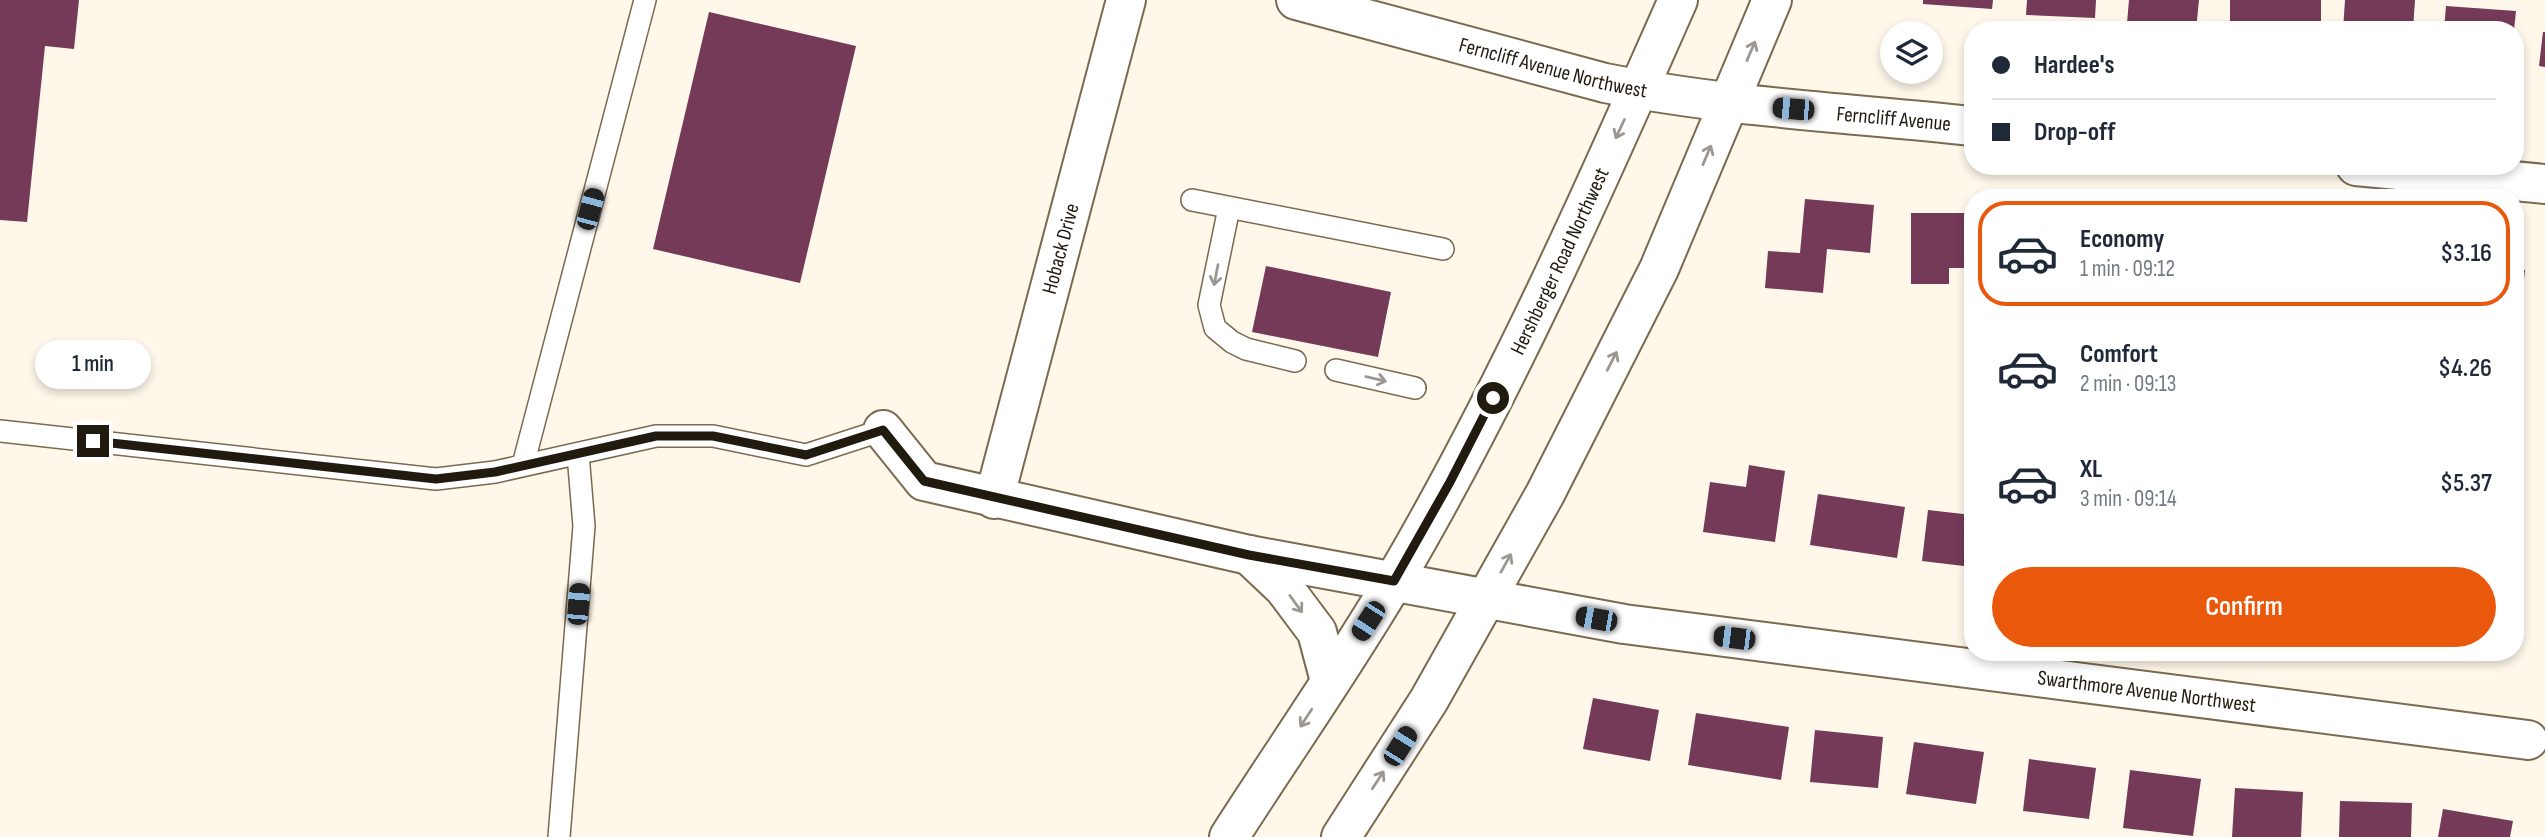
<!DOCTYPE html>
<meta charset="utf-8">
<style>
body{margin:0;font-family:"Sofia Sans Condensed",sans-serif;background:#f6f6f7;color:#1f2937;height:100vh;display:flex;flex-direction:column;font-size:26px;white-space:nowrap}
*{box-sizing:border-box;margin:0}
p{font-size:23px;color:#747a83}
.icon{flex:none;width:38px;height:38px;fill:none;stroke:currentColor;stroke-width:2;stroke-linecap:round;stroke-linejoin:round}
.map{position:relative;flex:1;overflow:hidden}
.side{position:absolute;left:1964px;top:189px;width:560px;height:472px;display:flex;flex-direction:column;background:#fff;border-radius:28px;box-shadow:0 4px 10px #0003}
.side>*{flex:none}
.guide{position:absolute;left:1964px;top:21px;width:560px;height:154px;border-radius:28px;box-shadow:0 4px 10px #0003;display:grid;align-content:center;height:154px;padding:0 28px;background:#fff}
.fabs{position:absolute;left:1880px;top:21px;display:grid;gap:14px}
.fabs a{display:grid;place-items:center;width:63px;height:63px;border-radius:50%;background:#fff;box-shadow:0 4px 10px #0003;font-size:35px}
.end{position:absolute;width:32px;height:32px;margin:-16px;border:9px solid #201a0f;background:#fff;box-shadow:0 0 0 4px #fff}
.from{border-radius:50%}
.bubble{position:absolute;height:49px;border-radius:24px;background:#fff;box-shadow:0 4px 10px #0003;font-size:23px;font-weight:600;line-height:49px;text-align:center}
.car{position:absolute;width:21px;height:42px;margin:-21px -10px;border-radius:9px;box-shadow:0 0 5px 2px #0007;background:linear-gradient(#222 24%,#8ab4d8 0 40%,#222 0 76%,#8ab4d8 0 86%,#222 0)}
.guide b{display:flex;align-items:center;gap:24px;height:66px;font-size:26px}
.guide b+b{border-top:2px solid #e0e1e3}
.guide i{width:18px;height:18px;background:#1f2937}
ul{padding:12px 0 0;list-style:none}
li{display:flex;align-items:center;gap:21px;height:105px;margin:0 14px 10px;padding:0 14px;border:4px solid transparent;border-radius:28px}
li div{flex:1}
li b{display:block;font-size:26px}
li em{font-style:normal;font-weight:600}
li.selected{border-color:#ea580c}
li>.icon{width:63px;height:63px;stroke-width:1.5}
.action{display:flex;gap:14px;margin-top:auto;padding:14px 28px}
.action a{flex:1;height:80px;border-radius:42px;background:#ea580c;color:#fff;font-size:28px;font-weight:600;line-height:80px;text-align:center}
.map>svg:first-child{display:block}
.building{fill:#743a58}
.lines{fill:none;stroke-linecap:round;stroke-linejoin:round}
.service-casing{stroke:#7a6a4e;stroke-width:24}
.minor-casing{stroke:#7a6a4e;stroke-width:42}
.secondary-casing{stroke:#7a6a4e;stroke-width:42}
.service{stroke:#fff;stroke-width:21}
.minor{stroke:#fff;stroke-width:38}
.secondary{stroke:#fff;stroke-width:38}
.oneway{stroke:#9b9893}
.route{stroke:#201a0f;stroke-width:9}
.labels{text-anchor:middle;dominant-baseline:central;stroke-width:7;stroke-linejoin:round;paint-order:stroke}
.street-label{font-size:21px;fill:#201a0f;stroke:#fef7ea}
</style>
<div class="map">
<svg width="2545" height="837" viewBox="0 0 2545 837">
<rect width="100%" height="100%" fill="#fef7ea"/>
<g class="building">
<path d="M0,0h79l-5,49 -29,-3 -18,176 -27,-2z"/>
<path d="M1923,0h70l-1,9 -69,-5z"/>
<path d="M2027,0h69l-1,18 -69,-3z"/>
<path d="M2129,0h70l-3,30 -69,-7z"/>
<rect x="2230" y="0" width="91" height="30"/>
<path d="M2345,0h70l-2,30h-70z"/>
<path d="M2446,6l70,5 -2,19h-70z"/>
<path d="M709,12l147,34 -56,237 -147,-34z"/>
<path d="M2543,32h2v35l-6,-1z"/>
<path d="M1805,199l69,6 -4,48 -43,-4 -4,44 -58,-5 3,-37 32,2z"/>
<path d="M1911,213h61v55h-23v16h-38z"/>
<path d="M1266,266l125,26 -13,65 -126,-25z"/>
<path d="M2515,269l10,1 -6,53 -4,-1z"/>
<path d="M1749,465l36,6 -10,71 -72,-10 7,-50 36,5z"/>
<path d="M1818,494l87,13 -8,51 -87,-13z"/>
<path d="M1928,510l44,5v52l-50,-6z"/>
<path d="M1593,698l66,12 -9,51 -67,-12z"/>
<path d="M1696,713l93,14 -8,53 -93,-15z"/>
<path d="M1815,730l68,7 -5,51 -68,-6z"/>
<path d="M1914,742l70,10 -8,52 -70,-10z"/>
<path d="M2029,759l67,9 -7,51 -66,-8z"/>
<path d="M2130,770l71,9 -8,57 -70,-8z"/>
<path d="M2235,788l68,4 -2,45h-69z"/>
<path d="M2340,801l72,2 -1,34h-72z"/>
<path d="M2443,809l70,12 -3,16h-72z"/>
</g>
<g class="lines">
<defs>
<g id="service">
<path d="M1192,200l251,49"/>
<path d="M1229,208l-20,97 6,23 17,14 14,7 49,12"/>
<path d="M1336,370l79,18"/>
<path d="M0,431l436,48 59,-7 161,-36h57l93,19 77,-25"/>
<path d="M523,465l122,-465"/>
<path d="M559,837l25,-311 -6,-72"/>
</g>
<g id="minor">
<path id="s1" d="M1296,0l309,83c121,24 245,30 367,43"/>
<path d="M2356,166l189,18"/>
<path id="s2" d="M883,430l41,51 325,74 375,69 904,116"/>
<path id="s3" d="M994,499l132,-499"/>
<path d="M1249,555l35,33 33,44 13,49"/>
</g>
<g id="secondary">
<path id="s4" d="M1229,837c55,-86 114,-170 166,-258 108,-184 197,-384 283,-579"/>
<path d="M1341,837l88,-137 116,-206 114,-225 113,-269"/>
</g>
</defs>
<use href="#service" class="service-casing"/>
<use href="#minor" class="minor-casing"/>
<use href="#secondary" class="secondary-casing"/>
<use href="#service" class="service"/>
<use href="#minor" class="minor"/>
<use href="#secondary" class="secondary"/>
</g>
<defs><path id="oneway-shaft" d="M-6 0H5M1.5-3L5.5 0L1.5 3" fill="none" stroke-width="1.6" stroke-linecap="round" stroke-linejoin="round" transform="scale(1.75)"/></defs>
<g class="oneway">
<use href="#oneway-shaft" transform="translate(1751 51) rotate(-67)"/>
<use href="#oneway-shaft" transform="translate(1620 129) rotate(115)"/>
<use href="#oneway-shaft" transform="translate(1707 155) rotate(-67)"/>
<use href="#oneway-shaft" transform="translate(1216 275) rotate(101)"/>
<use href="#oneway-shaft" transform="translate(1612 361) rotate(-63)"/>
<use href="#oneway-shaft" transform="translate(1376 379) rotate(13)"/>
<use href="#oneway-shaft" transform="translate(1506 563) rotate(-61)"/>
<use href="#oneway-shaft" transform="translate(1296 604) rotate(54)"/>
<use href="#oneway-shaft" transform="translate(1306 718) rotate(123)"/>
<use href="#oneway-shaft" transform="translate(1378 780) rotate(-57)"/>
</g>
<g class="lines">
<path class="route" d="M93,441l343,38 59,-7 161,-36h57l93,19 77,-25 41,51 325,74 145,26 56,-99 43,-84"/>
</g>
<g class="labels">
<g class="street-label">
<text stroke="none"><textPath href="#s1" startOffset="266">Ferncliff Avenue Northwest</textPath></text>
<text stroke="none"><textPath href="#s1" startOffset="611">Ferncliff Avenue</textPath></text>
<text stroke="none"><textPath href="#s3" startOffset="259">Hoback Drive</textPath></text>
<text stroke="none"><textPath href="#s4" startOffset="665">Hershberger Road Northwest</textPath></text>
<text stroke="none"><textPath href="#s2" startOffset="1307">Swarthmore Avenue Northwest</textPath></text>
</g>
</g>
</svg>
<div class="fabs">
<a><svg class="icon" aria-label="layers" viewBox="0 0 24 24"><path d="M12 4l9 5-9 5-9-5zM3 14l9 5 9-5"/></svg></a>
</div>
<i class="end from" style="left:1493px;top:398px"></i>
<i class="end" style="left:93px;top:441px"></i>
<div class="bubble" style="left:35px;top:340px;width:116px">1 min</div>
<i class="car" style="left:1793px;top:109px;rotate:275deg"></i>
<i class="car" style="left:590px;top:209px;rotate:15deg"></i>
<i class="car" style="left:578px;top:604px;rotate:5deg"></i>
<i class="car" style="left:1596px;top:619px;rotate:280deg"></i>
<i class="car" style="left:1368px;top:621px;rotate:213deg"></i>
<i class="car" style="left:1734px;top:638px;rotate:277deg"></i>
<i class="car" style="left:1400px;top:746px;rotate:32deg"></i>
<div class="guide">
<b><i class="from"></i>Hardee's</b>
<b><i></i>Drop-off</b>
</div>
<section class="side">
<ul>
<li class="selected"><svg class="icon" aria-label="car" viewBox="0 0 24 24"><path d="M5 17H2v-5l4-1 3-4h7l3 4 3 1v5h-3M9 17h6M6 11h13"/><circle cx="7" cy="17" r="2"/><circle cx="17" cy="17" r="2"/></svg><div><b>Economy</b><p>1 min · 09:12</p></div><em>$3.16</em></li>
<li><svg class="icon" aria-label="car" viewBox="0 0 24 24"><path d="M5 17H2v-5l4-1 3-4h7l3 4 3 1v5h-3M9 17h6M6 11h13"/><circle cx="7" cy="17" r="2"/><circle cx="17" cy="17" r="2"/></svg><div><b>Comfort</b><p>2 min · 09:13</p></div><em>$4.26</em></li>
<li><svg class="icon" aria-label="car" viewBox="0 0 24 24"><path d="M5 17H2v-5l4-1 3-4h7l3 4 3 1v5h-3M9 17h6M6 11h13"/><circle cx="7" cy="17" r="2"/><circle cx="17" cy="17" r="2"/></svg><div><b>XL</b><p>3 min · 09:14</p></div><em>$5.37</em></li>
</ul>
<div class="action"><a>Confirm</a></div>
</section>
</div>
